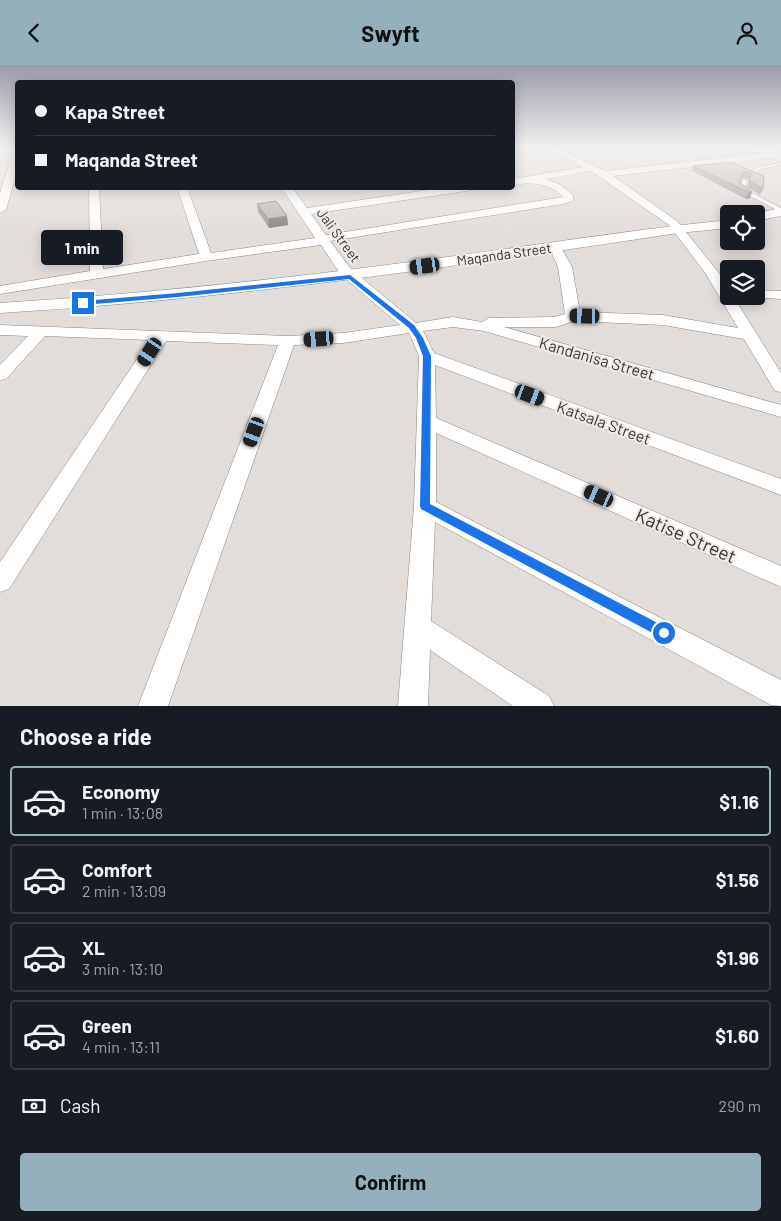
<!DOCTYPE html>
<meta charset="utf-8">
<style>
body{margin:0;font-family:Barlow,sans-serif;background:#20242c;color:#f1f3f6;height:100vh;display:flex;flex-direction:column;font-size:19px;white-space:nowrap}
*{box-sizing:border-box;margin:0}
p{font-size:16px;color:#9ea1a6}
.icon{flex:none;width:28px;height:28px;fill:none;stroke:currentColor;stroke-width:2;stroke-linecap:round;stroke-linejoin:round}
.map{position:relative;height:641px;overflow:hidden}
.drawer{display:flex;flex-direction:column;background:#171b24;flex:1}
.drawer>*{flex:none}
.guide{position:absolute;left:15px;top:15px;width:500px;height:110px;border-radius:5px;box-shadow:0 2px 12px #0003;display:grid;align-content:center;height:110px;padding:0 20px;background:#171b24}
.fabs{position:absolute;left:720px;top:140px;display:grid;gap:10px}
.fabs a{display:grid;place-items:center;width:45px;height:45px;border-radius:5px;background:#171b24;box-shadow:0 2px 12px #0003;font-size:25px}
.end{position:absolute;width:22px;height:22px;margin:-11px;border:6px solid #1a73e8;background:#fff;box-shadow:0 0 0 2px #fff}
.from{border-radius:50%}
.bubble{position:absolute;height:35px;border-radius:5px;background:#171b24;box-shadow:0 2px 12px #0003;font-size:16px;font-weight:700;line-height:35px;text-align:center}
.car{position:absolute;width:15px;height:30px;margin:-15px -8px;border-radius:6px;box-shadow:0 0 4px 1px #0007;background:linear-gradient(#222 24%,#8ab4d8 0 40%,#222 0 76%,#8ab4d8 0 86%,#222 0)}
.guide b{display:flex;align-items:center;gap:18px;height:48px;font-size:19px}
.guide b+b{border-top:1px solid #363941}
.guide i{width:12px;height:12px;background:#f1f3f6}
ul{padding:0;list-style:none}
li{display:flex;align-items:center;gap:15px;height:70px;margin:0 10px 8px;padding:0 10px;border:2px solid #363941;border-radius:5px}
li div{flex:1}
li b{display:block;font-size:19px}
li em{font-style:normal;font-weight:700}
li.on{border-color:#95b0bd}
li>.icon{width:45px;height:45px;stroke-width:1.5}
h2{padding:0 20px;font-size:22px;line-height:60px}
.pay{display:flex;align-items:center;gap:12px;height:55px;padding:0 20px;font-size:19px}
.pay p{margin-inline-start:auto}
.primary-button{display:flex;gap:10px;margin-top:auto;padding:10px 20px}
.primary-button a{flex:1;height:58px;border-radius:5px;background:#95b0bd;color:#111;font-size:20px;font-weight:700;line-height:58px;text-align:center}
header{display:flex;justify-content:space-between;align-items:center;height:65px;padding:0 20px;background:#95b0bd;color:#111;font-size:22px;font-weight:700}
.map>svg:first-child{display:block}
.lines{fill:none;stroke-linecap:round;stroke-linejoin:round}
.service-casing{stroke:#8b8683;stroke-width:1}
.minor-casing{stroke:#8b8683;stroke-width:1}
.tertiary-casing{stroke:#8b8683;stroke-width:1}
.service{fill:#fff;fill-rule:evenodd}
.minor{fill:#fff;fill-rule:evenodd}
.tertiary{fill:#fff;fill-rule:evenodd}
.wall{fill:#a39f9d}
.shaded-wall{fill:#85827f}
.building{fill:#beb9b6;stroke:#85827f}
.route{fill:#1a73e8}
.labels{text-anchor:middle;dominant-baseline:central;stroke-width:4;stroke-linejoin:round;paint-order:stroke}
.far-street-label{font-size:14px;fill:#373534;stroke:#f0eae7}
.street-label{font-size:16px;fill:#373534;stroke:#f0eae7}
.near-street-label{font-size:19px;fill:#373534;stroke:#f0eae7}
</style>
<header><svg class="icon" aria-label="back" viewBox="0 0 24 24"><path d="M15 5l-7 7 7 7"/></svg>Swyft<svg class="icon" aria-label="person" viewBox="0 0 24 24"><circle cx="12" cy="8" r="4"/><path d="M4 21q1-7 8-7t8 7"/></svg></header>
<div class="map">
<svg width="781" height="641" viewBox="0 0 781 641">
<rect width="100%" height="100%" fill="#e3ddda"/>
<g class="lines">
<defs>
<g id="service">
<path d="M781,98v2l-20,4 -11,7 -4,-1 12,-8z"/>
<path d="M743,114l4,1 -2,8 3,3 33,17v4l-37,-19 -5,-5z"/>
</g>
<g id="minor">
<path d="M0,83h18v20l-12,42 -6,3v-20l13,-41 -13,2z"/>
<path d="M549,83h10l46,23 176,-20v6l-168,19 64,45 42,52 10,16v7h4l48,77v19l-6,-1 -31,-52 -81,-14 -89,-4 -18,6h-52l277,78v12l-297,-86 -31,-4 -30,4 11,22 347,126v16l-346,-130 1,53 345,148v21l-345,-154v69l345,178v26l-10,-1 -336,-183 -4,99 118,75 5,10h-41l-83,-56 -2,56h-30l16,-200 5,-150 -10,-23 -66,10 -49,2 -126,361h-30l140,-361 -112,-4 -157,248 -9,3v-30l150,-222 -105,-4 -39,43 -6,1v-15l28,-29 -28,-1v-10l288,11 55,-3 57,-8 -59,-50 -20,-30 -115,16 -206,33v-8l90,-15 -1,-84h10l4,82 96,-15 -22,-67h10l24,66 104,-15 -34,-51h11l15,21 141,-21h30l-5,3 -162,24 15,21 237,-38c-14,-15 -31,-15 -51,-12v-6l71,-12zM591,106l78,54 37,49 32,54 -75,-13 -83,-3 -8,-45 -13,-23 -4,-1 -6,4 9,20 7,47 -11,3 -65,1 -7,4 -29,-5 -37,6 -65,-54 -21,-28 233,-37 10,-3v-6l-14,-11 -13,-5z"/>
<path d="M756,225l25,1v8l-30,-2 5,-1z"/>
</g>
<g id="tertiary">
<path d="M751,83h14l16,5v7l-29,-10z"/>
<path d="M781,143v8l-25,5v-7h-4z"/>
<path d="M729,155v8l-51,5c-225,34 -450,66 -678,80v-10c142,-9 284,-24 425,-43 101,-13 202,-30 304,-40z"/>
</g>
</defs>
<use href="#service" class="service-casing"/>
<use href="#minor" class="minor-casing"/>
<use href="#tertiary" class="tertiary-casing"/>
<use href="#service" class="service"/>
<use href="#minor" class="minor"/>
<use href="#tertiary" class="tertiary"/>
</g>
<g class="wall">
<path d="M730,97l34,14 -1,13 -3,6 -13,-8 2,-8 -8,-1 -1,4 12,10 -2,6 -4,1 -54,-28 1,-5z"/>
<path d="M257,139l30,12 1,9 -19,3 -11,-16z"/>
</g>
<g class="shaded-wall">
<path d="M748,127h4l-2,6 -4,1z"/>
<path d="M287,151l1,9 -19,3 -1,-9z"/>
</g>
<g class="building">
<path d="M730,97l34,14 -1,13 -14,-8 2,-8 -8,-1 -4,10 13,10h-4l-55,-26z"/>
<path d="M276,136l11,15 -19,3 -11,-15z"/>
</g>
<linearGradient id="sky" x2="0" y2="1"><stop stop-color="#999ba9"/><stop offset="0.48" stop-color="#f2f0ee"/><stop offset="1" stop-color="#f2f0ee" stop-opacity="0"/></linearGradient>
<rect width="781" height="172" fill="url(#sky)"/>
<path class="route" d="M350,210l64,50 9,13 8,18 -1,148 239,125 2,4 -2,4 -5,1 -4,-1 -239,-128 -1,-3 3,-150 -7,-18 -7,-10 -60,-49 -171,18 -95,8 -4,-2 4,-2 95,-8z"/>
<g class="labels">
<g class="far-street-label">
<text transform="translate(339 170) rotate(54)">Jali Street</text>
<text transform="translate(504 189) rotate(-8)">Maqanda Street</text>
</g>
<g class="street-label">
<text transform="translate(597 293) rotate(16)">Kandanisa Street</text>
<text transform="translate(604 357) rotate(20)">Katsala Street</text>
</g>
<g class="near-street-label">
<text transform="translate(686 470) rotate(24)">Katise Street</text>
</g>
</g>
</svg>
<div class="fabs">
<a><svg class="icon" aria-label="locate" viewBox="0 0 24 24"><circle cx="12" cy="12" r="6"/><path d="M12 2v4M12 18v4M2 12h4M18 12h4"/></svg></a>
<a><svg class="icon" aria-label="layers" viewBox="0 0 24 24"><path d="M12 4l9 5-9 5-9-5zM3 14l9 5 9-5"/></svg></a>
</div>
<i class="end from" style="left:664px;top:568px"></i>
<i class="end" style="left:83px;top:238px"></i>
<div class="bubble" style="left:41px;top:165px;width:82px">1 min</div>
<i class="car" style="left:425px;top:201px;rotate:262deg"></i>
<i class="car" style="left:585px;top:251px;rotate:271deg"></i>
<i class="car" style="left:319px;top:274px;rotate:266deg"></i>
<i class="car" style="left:150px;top:287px;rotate:213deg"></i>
<i class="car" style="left:530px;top:330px;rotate:111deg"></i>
<i class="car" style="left:254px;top:367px;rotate:200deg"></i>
<i class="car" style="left:599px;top:431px;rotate:294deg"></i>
<div class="guide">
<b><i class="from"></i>Kapa Street</b>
<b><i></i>Maqanda Street</b>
</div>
</div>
<section class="drawer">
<h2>Choose a ride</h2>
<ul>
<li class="on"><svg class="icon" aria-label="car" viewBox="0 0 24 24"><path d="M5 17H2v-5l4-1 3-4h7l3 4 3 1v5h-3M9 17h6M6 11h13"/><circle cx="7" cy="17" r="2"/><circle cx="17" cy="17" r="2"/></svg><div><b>Economy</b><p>1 min · 13:08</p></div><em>$1.16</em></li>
<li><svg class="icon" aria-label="car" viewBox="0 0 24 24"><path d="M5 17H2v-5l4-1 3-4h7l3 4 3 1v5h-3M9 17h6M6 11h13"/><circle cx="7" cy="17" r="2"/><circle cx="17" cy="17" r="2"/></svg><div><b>Comfort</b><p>2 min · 13:09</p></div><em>$1.56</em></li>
<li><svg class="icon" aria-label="car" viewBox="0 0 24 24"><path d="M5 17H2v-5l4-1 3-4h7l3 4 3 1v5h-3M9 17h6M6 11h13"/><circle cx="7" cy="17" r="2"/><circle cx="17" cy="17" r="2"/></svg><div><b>XL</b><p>3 min · 13:10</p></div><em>$1.96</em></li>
<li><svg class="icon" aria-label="car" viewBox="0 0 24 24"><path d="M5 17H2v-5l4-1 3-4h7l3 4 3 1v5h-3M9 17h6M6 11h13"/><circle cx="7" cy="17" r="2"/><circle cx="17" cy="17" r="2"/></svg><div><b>Green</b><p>4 min · 13:11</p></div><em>$1.60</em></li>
</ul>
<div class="pay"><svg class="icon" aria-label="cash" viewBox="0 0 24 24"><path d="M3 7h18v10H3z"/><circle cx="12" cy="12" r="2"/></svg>Cash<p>290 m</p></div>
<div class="primary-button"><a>Confirm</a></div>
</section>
